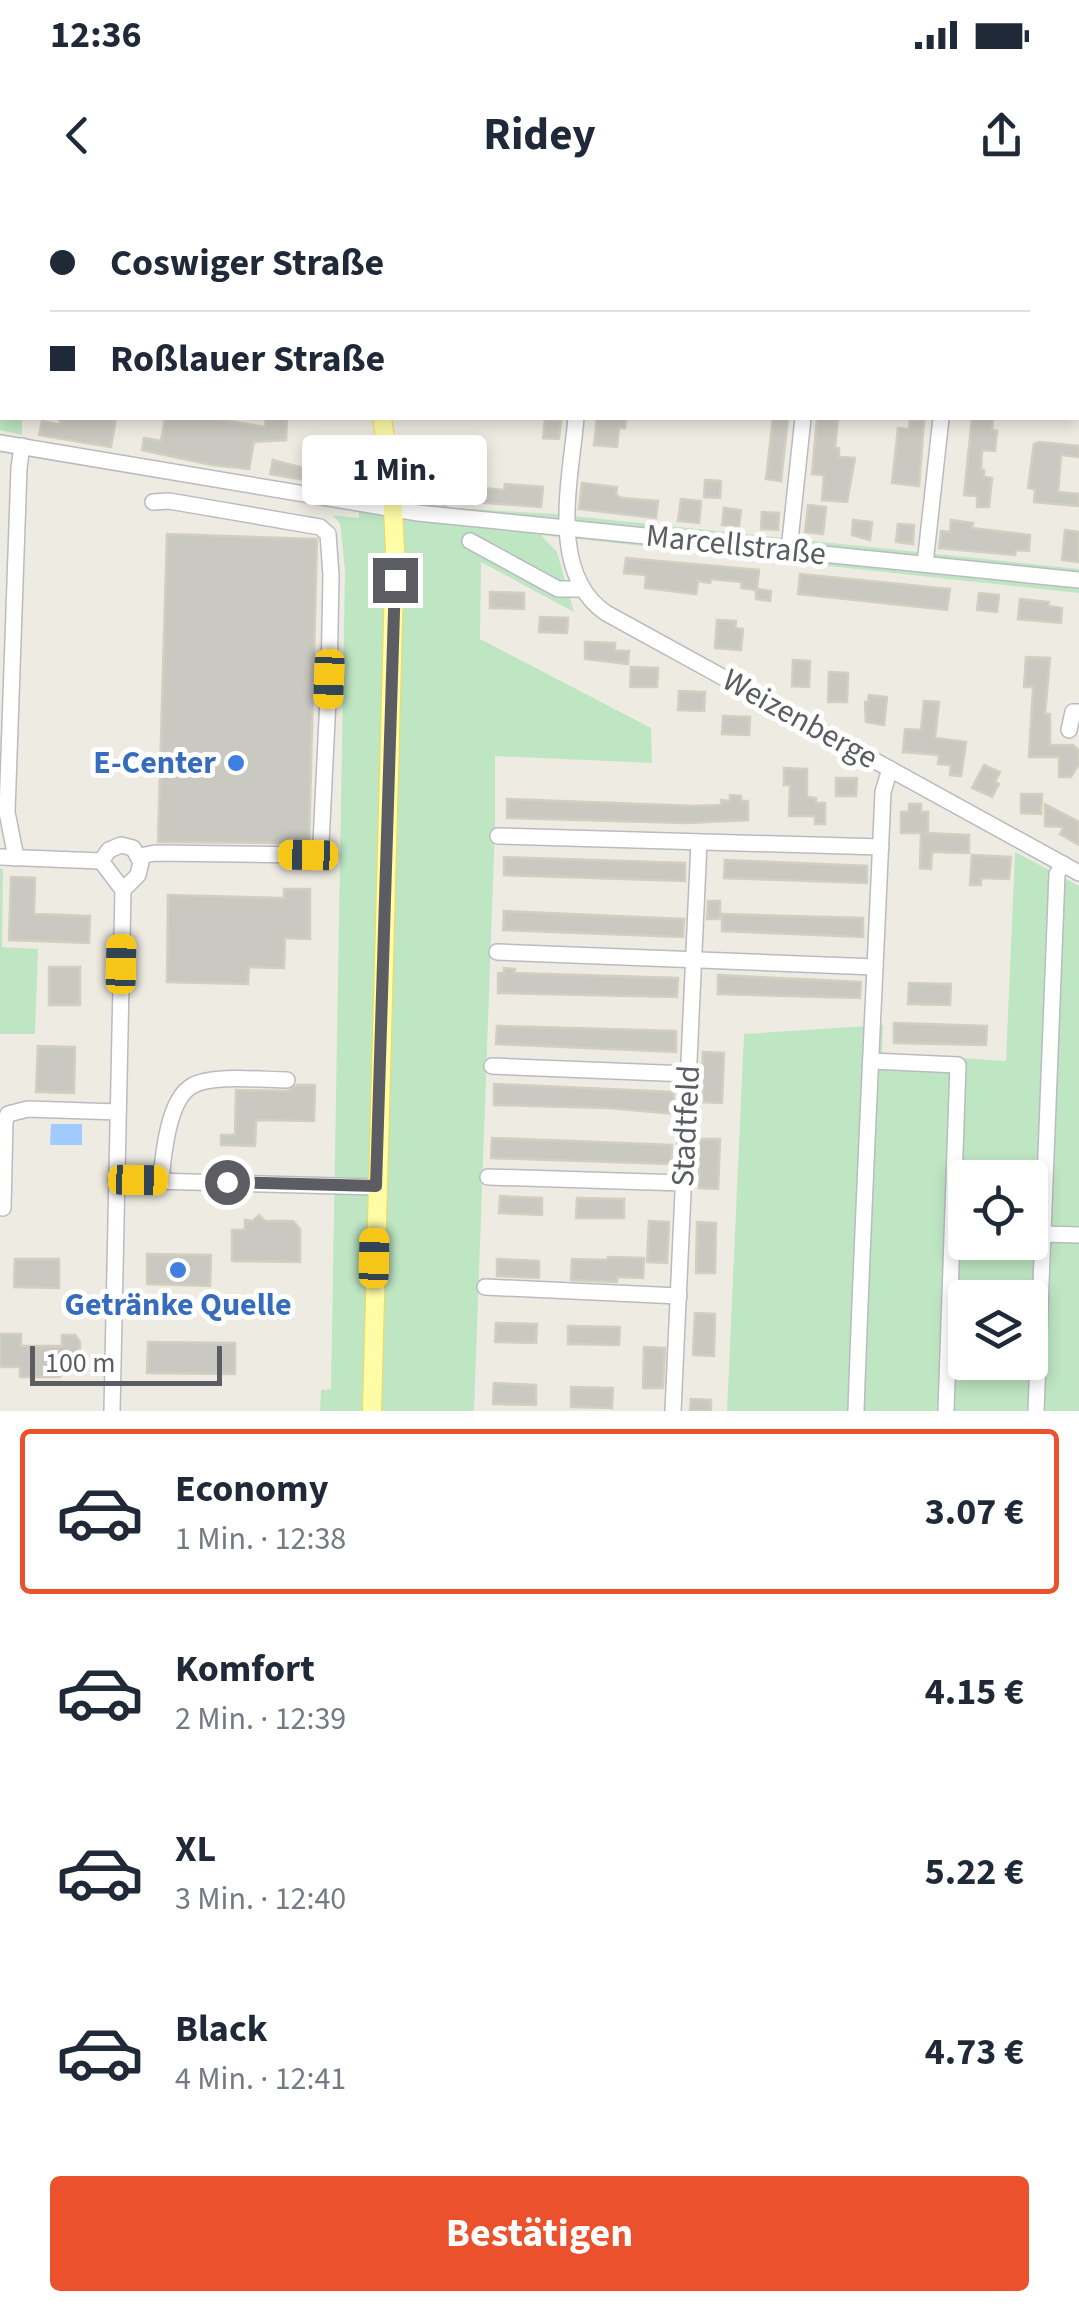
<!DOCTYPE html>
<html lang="de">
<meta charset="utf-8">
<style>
body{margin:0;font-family:"Source Sans 3",sans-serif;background:#f2f2f3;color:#1f2937;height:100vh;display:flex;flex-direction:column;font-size:38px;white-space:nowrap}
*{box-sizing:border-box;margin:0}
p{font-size:32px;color:#747a83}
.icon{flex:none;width:55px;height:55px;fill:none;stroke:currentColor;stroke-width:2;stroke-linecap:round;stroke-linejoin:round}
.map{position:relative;height:1211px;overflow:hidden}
.sheet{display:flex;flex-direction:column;background:#fff;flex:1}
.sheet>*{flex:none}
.guide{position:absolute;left:0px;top:0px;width:1080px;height:220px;box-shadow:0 5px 15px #0003;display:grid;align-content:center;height:220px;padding:0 50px;background:#fff}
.buttons{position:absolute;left:948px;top:960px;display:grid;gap:20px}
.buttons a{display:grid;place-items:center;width:100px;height:100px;border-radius:10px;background:#fff;box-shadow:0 5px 15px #0003;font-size:50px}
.scale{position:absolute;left:30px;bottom:25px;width:192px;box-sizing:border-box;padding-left:10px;border:5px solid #5b5d63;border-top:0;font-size:28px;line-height:35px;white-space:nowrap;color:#5b5d63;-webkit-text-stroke:8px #fff;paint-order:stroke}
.end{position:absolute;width:45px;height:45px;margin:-22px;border:12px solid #5b5d63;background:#fff;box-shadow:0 0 0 5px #fff}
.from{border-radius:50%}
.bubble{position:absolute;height:70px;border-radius:10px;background:#fff;box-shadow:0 5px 15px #0003;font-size:32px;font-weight:700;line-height:70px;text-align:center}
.car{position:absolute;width:30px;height:60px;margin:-30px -15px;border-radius:12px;box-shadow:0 0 8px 2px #0007;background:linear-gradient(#f5c518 24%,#345 0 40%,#f5c518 0 76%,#345 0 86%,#f5c518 0)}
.guide b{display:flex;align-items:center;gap:35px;height:95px;font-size:38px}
.guide b+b{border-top:2px solid #e0e1e3}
.guide i{width:25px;height:25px;background:#1f2937}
ul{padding:18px 0 0;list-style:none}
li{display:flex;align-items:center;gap:30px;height:165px;margin:0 20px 15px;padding:0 30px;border:5px solid transparent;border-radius:10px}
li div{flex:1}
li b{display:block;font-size:38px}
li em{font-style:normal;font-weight:700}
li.selected{border-color:#ea512c}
li>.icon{width:90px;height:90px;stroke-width:1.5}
.cta{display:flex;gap:20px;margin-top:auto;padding:20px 50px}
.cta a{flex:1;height:115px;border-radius:10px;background:#ea512c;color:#fff;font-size:40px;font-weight:700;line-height:115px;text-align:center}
.status{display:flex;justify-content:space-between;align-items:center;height:70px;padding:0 50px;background:#fff;direction:ltr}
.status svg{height:28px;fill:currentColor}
header{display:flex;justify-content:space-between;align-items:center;height:130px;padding:0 50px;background:#fff;font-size:45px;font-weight:700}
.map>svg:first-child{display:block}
.green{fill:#bee6c3;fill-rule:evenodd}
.water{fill:#a1cbff}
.building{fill:#cac9c1;stroke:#d2cfc1;stroke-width:2.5}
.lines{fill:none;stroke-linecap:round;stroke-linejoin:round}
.minor-casing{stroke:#babbc1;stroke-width:18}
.major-casing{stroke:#f2d957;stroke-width:20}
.minor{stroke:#fff;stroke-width:15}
.major{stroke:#fffba6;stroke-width:18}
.route{stroke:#5b5d63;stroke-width:12}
.shop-dot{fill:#3f7fe0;stroke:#fff;stroke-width:4}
.labels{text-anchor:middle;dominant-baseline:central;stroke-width:10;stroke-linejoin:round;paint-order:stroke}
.street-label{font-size:32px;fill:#5b5d63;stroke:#fff}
.shop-label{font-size:32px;font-weight:bold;fill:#366cbe;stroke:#fff;text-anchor:end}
</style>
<div class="status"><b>12:36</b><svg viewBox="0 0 49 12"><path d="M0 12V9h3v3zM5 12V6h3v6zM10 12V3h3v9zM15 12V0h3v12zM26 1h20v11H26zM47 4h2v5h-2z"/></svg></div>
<header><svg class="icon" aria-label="back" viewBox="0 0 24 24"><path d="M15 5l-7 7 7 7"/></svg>Ridey<svg class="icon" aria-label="share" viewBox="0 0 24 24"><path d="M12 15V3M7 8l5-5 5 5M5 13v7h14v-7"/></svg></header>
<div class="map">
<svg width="1079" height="1211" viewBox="0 0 1079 1211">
<rect width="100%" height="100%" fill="#eeece2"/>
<g class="green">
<path d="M0,0l212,2h-210v216h20v17l-22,-5z"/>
<path d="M359,292l92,16 103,6 525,55v24l-538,-58 16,17 17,60 -93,-50 -1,77 171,89 1,35 -157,-7v71l-21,584h-154l1,-21 10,-1 14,-820 -5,-46 -8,-8 27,3z"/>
<path d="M1015,652l64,34v525h-352l17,-377 139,-9 -1,28 124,8zM965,978h65v64h-65zM965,1098h65v64h-65z"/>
<path d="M0,669h3l-1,78 36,2 -3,85h-35z"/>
</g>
<path class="water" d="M51,924h31v21h-32z"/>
<g class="building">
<path d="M60,218h56l-5,29 -72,-12 3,-14 18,4z"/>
<path d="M165,218h43l57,9 1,-9h21l-1,22 -32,2 -5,27 -37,-4 -70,-15 2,-12 17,3z"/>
<path d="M597,218h29l-1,10h-6l-2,19 -23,-2z"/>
<path d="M773,218h15l-7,63 -15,-2z"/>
<path d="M817,218h21l-3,30h4v9l16,1 -8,44 -25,-2 2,-25 -12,-1z"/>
<path d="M972,218h21l-1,12 5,1 -2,20 -13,-1 -1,20h3v7l8,1 -3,29h-12v-11l-13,-1z"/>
<path d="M545,219l16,2 -2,18 -16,-1z"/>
<path d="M910,219l14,2 -5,65 -27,-3 6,-55 11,1z"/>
<path d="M1039,242l40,4v11l-18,-2 -3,37 21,2v12l-45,-4 1,-13 -7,-1 6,-44z"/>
<path d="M273,260l34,9 1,-3 52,9 -3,14 -87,-15z"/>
<path d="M705,280l16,1 -1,17 -16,-1z"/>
<path d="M420,283l29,4 -3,18 -28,-5z"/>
<path d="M582,283l35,4 -1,8 6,3 36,3 -2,17 -77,-9z"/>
<path d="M505,284l38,3 -2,20 -69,-5 2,-15 30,3z"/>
<path d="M681,299l20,2 -2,22 -21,-2z"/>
<path d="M808,305l18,2 -3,27 -18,-2z"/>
<path d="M724,308l17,2 -2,17 -17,-2z"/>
<path d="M762,312l17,1 -1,17 -17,-1z"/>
<path d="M853,320l19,2 -2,18 -18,-5z"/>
<path d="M951,320l22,3 -1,5 58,7 -1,16 -13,-1 -1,5 -76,-7 2,-17 9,1z"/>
<path d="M898,324l16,1 -1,19 -17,-2z"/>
<path d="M1065,330l14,2v30l-17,-2z"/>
<path d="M167,334l150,5 -8,304 -151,-1z"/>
<path d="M626,358l133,12 -2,19 14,2 -1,10 -14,-2v-9l-15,-2 1,-6 -31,-3 -1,4 -12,-2 -2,13 -51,-6 1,-13 -22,-2z"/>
<path d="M800,374l150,15 -3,21 -149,-16z"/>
<path d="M490,392l34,1v16l-34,-1z"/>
<path d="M979,393l20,2 -2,17 -20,-2z"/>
<path d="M1020,399l29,3 -1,4 14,2 -1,15 -43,-4z"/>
<path d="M540,417l28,1 -1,15 -28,-1z"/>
<path d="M717,420l19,1 -1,7 8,1 -2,21 -26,-2z"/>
<path d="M585,442l30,1v8h14l-1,13 -43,-5z"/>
<path d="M1026,457l24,1 -5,56h5v31h23l6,6v13l-8,13h-12v-20h-30l4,-70h-9z"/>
<path d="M793,460l17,1 -1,26 -17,-1z"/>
<path d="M631,467l27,1 -1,19h-27z"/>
<path d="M829,472l19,1 -1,29h-19z"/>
<path d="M679,491l26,1 -1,19 -26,-1z"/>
<path d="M869,495l18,2 -3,28 -18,-3 -1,-20h3z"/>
<path d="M924,501l15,1 -4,36 31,4 -5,34 -11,-1 1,-10 -13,-1 1,-9 -36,-3 2,-23 16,1z"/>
<path d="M723,516l27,1 -1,18 -27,-1z"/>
<path d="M984,565l16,7 -5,10 4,2 -7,13 -20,-9z"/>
<path d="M784,568l23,1v28l9,1v5h9v21h-10v-8h-26l1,-31h-6z"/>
<path d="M836,578h21l-1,18h-20z"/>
<path d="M1021,594h21l-1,20 -20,-1z"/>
<path d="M730,595l11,1v5h7v19l-62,3 -179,-5v-19l186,7 28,-1v-5l9,1z"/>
<path d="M909,604h12v8h7v21h-4l45,2v18l-37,-1 -1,17 -11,-1 1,-35h-20v-21h8z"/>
<path d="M1045,604l34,18v23l-19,-11 4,-7 -19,-1z"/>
<path d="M972,655l39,2 -2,22 -28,-1v7h-11z"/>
<path d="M504,657l181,6v18l-181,-6z"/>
<path d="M725,660l142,6v17l-143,-5z"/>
<path d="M11,677l24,1 -1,36 56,2 -1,27 -80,-3z"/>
<path d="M284,689h26v50l-25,-1 -1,30 -35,-1 -1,17 -81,-2 1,-87 116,3z"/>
<path d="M708,701h12v18h-13z"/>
<path d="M504,711l180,8 -1,18 -180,-7z"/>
<path d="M722,714l141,4v19l-141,-6z"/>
<rect x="49" y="767" width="31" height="38"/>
<path d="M504,768l11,1 -1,4 164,5 -1,19 -179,-4v-20h6z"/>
<path d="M718,775l143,7 -1,16 -142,-4z"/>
<path d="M909,783l42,1 -1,21 -42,-1z"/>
<path d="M894,823l93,3 -1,19 -92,-2z"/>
<path d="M497,826l179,5v21l-180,-8z"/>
<path d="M38,846l37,1 -1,46 -38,-1z"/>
<path d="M703,852l21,1 -2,50 -20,-1z"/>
<path d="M494,884l180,8v22l-65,-6 -115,-3z"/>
<path d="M297,885h18l-1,36 -58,-1 -1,26 -34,-1v-10h14l1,-45 51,1z"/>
<path d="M492,938l180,7 -1,19 -180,-6z"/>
<path d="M700,939h20l-2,50 -19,-1z"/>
<path d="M500,996l42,2v17l-43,-2z"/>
<path d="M577,998l47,1v19h-48z"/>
<path d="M259,1015l6,6h28l7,8v33l-68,-1v-31h13v-10l8,1z"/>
<path d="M649,1021l20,1 -2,41 -20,-1z"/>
<path d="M697,1022l19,1 -1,50h-19z"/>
<path d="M147,1054l64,1 -1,31 -63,-2z"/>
<path d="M608,1057l36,1 -1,20 -26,-1v5l-46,-2 1,-21 36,1z"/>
<path d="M15,1059h44v29l-45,-1z"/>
<path d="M497,1059l42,2v17l-42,-2z"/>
<path d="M695,1113l20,1 -1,42 -21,-1z"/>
<path d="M496,1123l41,1 -1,19 -41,-1z"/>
<path d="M568,1126l52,1 -1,18 -51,-1z"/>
<path d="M0,1134h21v12h41v-11h13l5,7v11l-20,24h-40v-10h-20z"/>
<path d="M148,1142l87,1v31l-88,-1z"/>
<path d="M644,1147l21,1 -2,40h-20z"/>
<path d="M494,1183l42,2v20l-43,-1z"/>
<path d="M571,1187l42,1 -1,20 -41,-1z"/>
<path d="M691,1199l20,1v11h-21z"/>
</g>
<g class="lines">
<defs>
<g id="minor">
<path d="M592,2v-2"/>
<path d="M825,2v-2"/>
<path d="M978,2l1,-2"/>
<path d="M1078,114h1"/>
<path d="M576,218c-5,60 -29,155 30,195l473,260"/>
<path d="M0,243l418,70 661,67"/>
<path d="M470,341l88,48h23"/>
<path d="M789,350l14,-132"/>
<path d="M925,364l16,-146"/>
<path d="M1069,530l4,-18h6"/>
<path d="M498,636l383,11"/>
<path d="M121,645l12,3 8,14 -3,13 -15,15 -22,-29 8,-11z"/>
<path d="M140,656l15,-3 152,2 10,-2 4,-10 8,-164 2,-104 -3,-41 -8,-7 -151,-26 -16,1"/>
<path d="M0,657l101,4"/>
<path d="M16,658l-9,-46 12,-344 3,-22"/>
<path d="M497,752l378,15"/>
<path d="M871,861l87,4 -12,346"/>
<path d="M492,866l196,8"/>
<path d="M488,977l195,6"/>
<path d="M116,980l260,7"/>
<path d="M161,981c2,-25 7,-82 31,-95 20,-12 71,-6 95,-6"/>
<path d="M3,1008l2,-87 3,-7 20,-5 90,3"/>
<path d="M1043,1034l36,1"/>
<path d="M485,1087l194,9"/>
<path d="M112,1211l11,-521"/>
<path d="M673,1211l26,-569"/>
<path d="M856,1211c7,-207 18,-413 27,-619l7,-23"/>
<path d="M1036,1211l21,-537 6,-10"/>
</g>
<g id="major">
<path d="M248,0l3,2"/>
<path d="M372,1211l23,-864 -4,-71 -9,-58"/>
</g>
</defs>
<use href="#minor" class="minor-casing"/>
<use href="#major" class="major-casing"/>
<use href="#minor" class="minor"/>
<use href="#major" class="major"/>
</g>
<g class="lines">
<path class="route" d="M227,982l149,4 19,-606"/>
</g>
<g class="shop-dot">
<circle cx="236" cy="563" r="10"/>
<circle cx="178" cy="1070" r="10"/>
</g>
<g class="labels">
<g class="street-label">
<text transform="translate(736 345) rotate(6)">Marcellstraße</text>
<text transform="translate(800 519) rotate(29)">Weizenberge</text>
<text transform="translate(686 926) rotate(-87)">Stadtfeld</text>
</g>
<g class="shop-label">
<text x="216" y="563">E-Center</text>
<text x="178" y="1105" text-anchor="middle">Getränke Quelle</text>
</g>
</g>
</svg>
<div class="buttons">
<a><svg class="icon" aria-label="locate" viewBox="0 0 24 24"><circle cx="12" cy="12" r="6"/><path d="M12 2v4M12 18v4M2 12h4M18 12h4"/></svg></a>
<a><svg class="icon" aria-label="layers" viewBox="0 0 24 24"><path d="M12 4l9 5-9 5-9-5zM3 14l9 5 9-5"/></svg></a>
</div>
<div class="scale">100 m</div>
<i class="end from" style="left:227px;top:982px"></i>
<i class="end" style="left:395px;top:380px"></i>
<div class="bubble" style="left:302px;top:235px;width:185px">1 Min.</div>
<i class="car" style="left:329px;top:479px;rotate:182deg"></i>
<i class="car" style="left:308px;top:655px;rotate:271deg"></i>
<i class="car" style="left:121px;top:764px;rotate:1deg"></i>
<i class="car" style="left:138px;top:980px;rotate:91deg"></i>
<i class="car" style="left:374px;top:1058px;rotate:1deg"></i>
<div class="guide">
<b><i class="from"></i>Coswiger Straße</b>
<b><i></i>Roßlauer Straße</b>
</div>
</div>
<section class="sheet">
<ul>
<li class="selected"><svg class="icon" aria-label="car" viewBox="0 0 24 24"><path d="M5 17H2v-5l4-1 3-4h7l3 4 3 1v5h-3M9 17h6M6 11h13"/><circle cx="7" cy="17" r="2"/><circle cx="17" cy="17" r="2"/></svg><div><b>Economy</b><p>1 Min. · 12:38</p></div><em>3.07 €</em></li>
<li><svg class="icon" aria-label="car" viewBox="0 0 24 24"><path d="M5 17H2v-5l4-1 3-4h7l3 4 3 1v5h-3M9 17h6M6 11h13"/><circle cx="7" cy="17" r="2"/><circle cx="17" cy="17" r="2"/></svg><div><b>Komfort</b><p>2 Min. · 12:39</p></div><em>4.15 €</em></li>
<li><svg class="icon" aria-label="car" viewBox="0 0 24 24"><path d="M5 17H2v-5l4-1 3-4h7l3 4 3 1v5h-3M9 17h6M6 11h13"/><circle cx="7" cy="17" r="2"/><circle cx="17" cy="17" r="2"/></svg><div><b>XL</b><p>3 Min. · 12:40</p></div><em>5.22 €</em></li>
<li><svg class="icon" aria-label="car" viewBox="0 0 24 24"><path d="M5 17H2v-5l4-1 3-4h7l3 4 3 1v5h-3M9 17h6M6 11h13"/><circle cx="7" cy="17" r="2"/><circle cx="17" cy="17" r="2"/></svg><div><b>Black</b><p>4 Min. · 12:41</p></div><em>4.73 €</em></li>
</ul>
<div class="cta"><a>Bestätigen</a></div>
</section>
